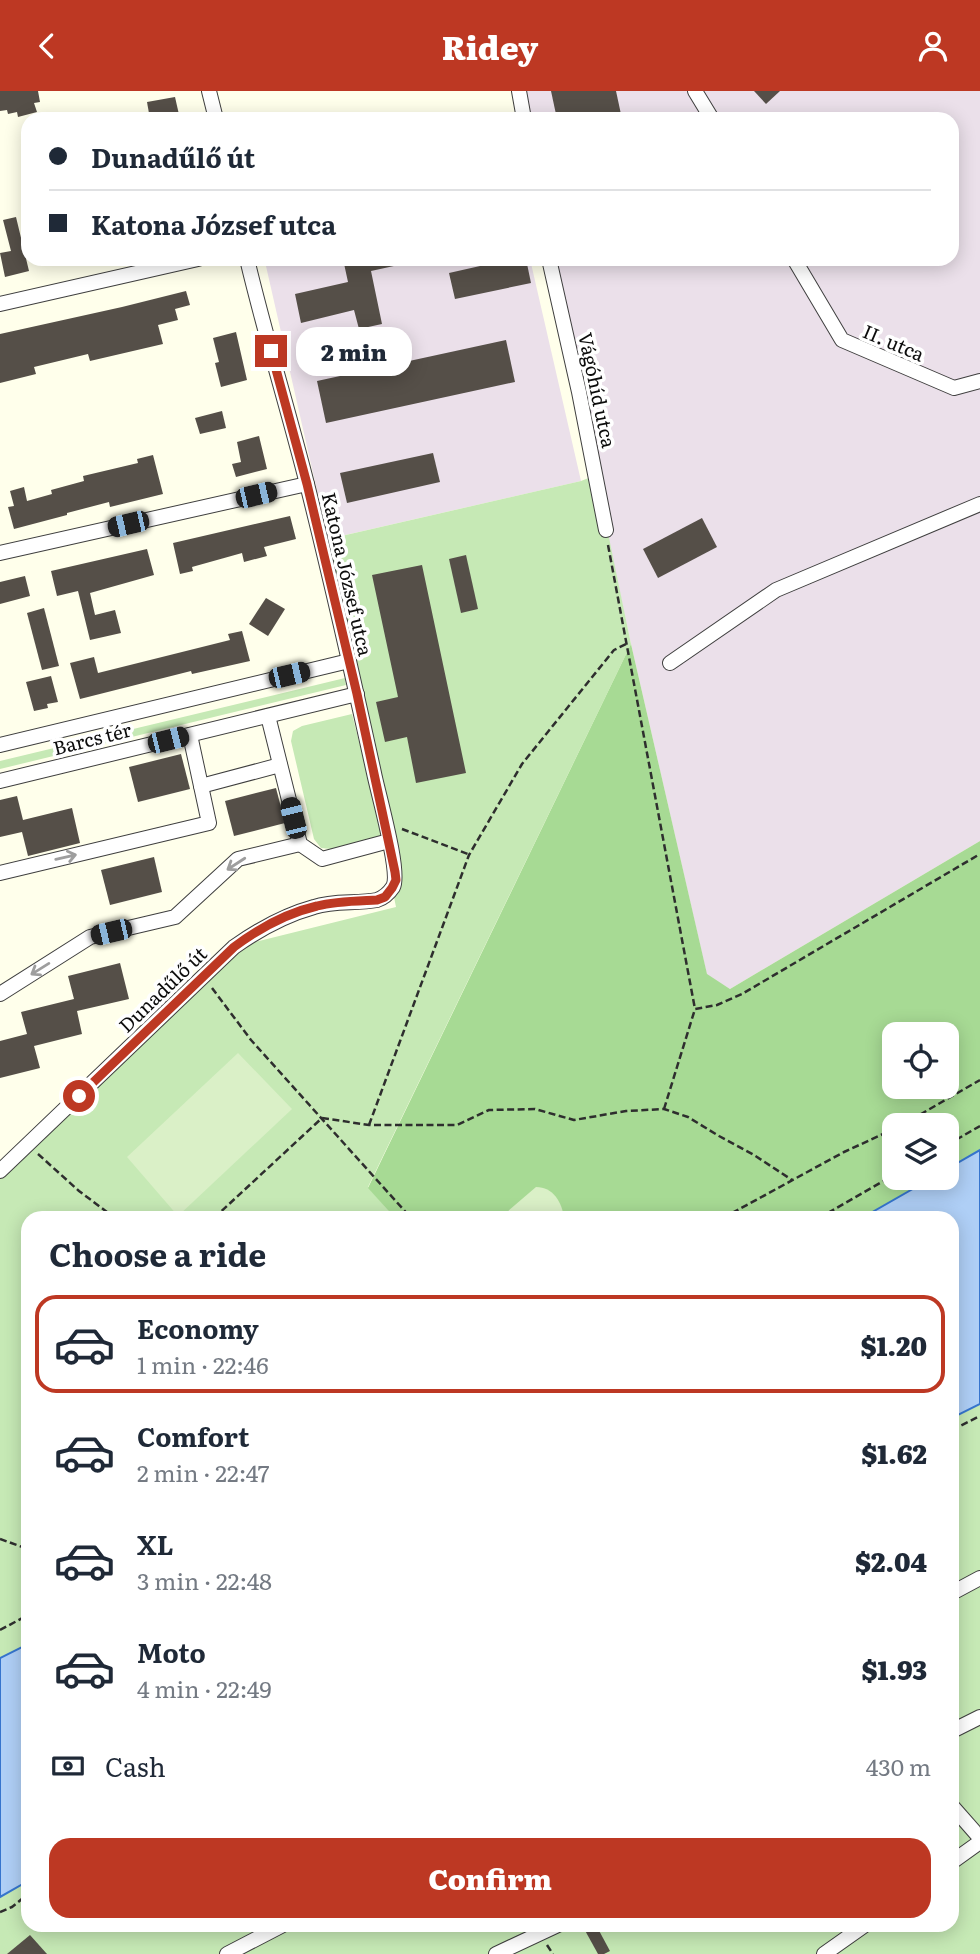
<!DOCTYPE html>
<meta charset="utf-8">
<style>
body{margin:0;font-family:Literata,serif;background:#f2f2f3;color:#1f2937;height:100vh;display:flex;flex-direction:column;font-size:26px;white-space:nowrap}
*{box-sizing:border-box;margin:0}
p{font-size:23px;color:#747a83}
.icon{flex:none;width:38px;height:38px;fill:none;stroke:currentColor;stroke-width:2;stroke-linecap:round;stroke-linejoin:round}
.map{position:relative;flex:1;overflow:hidden}
.sheet{position:absolute;left:21px;top:1120px;width:938px;height:721px;display:flex;flex-direction:column;background:#fff;border-radius:21px;box-shadow:0 4px 18px #0003}
.sheet>*{flex:none}
.hud{position:absolute;left:21px;top:21px;width:938px;height:154px;border-radius:21px;box-shadow:0 4px 18px #0003;display:grid;align-content:center;height:154px;padding:0 28px;background:#fff}
.controls{position:absolute;left:882px;top:931px;display:grid;gap:14px}
.controls a{display:grid;place-items:center;width:77px;height:77px;border-radius:14px;background:#fff;box-shadow:0 4px 18px #0003;font-size:35px}
.end{position:absolute;width:32px;height:32px;margin:-16px;border:9px solid #bd3823;background:#fff;box-shadow:0 0 0 4px #fff}
.from{border-radius:50%}
.bubble{position:absolute;height:49px;border-radius:21px;background:#fff;box-shadow:0 4px 18px #0003;font-size:23px;font-weight:800;line-height:49px;text-align:center}
.car{position:absolute;width:21px;height:42px;margin:-21px -10px;border-radius:9px;box-shadow:0 0 5px 2px #0007;background:linear-gradient(#222 24%,#8ab4d8 0 40%,#222 0 76%,#8ab4d8 0 86%,#222 0)}
.hud b{display:flex;align-items:center;gap:24px;height:66px;font-size:26px}
.hud b+b{border-top:2px solid #e0e1e3}
.hud i{width:18px;height:18px;background:#1f2937}
ul{padding:0;list-style:none}
li{display:flex;align-items:center;gap:21px;height:98px;margin:0 14px 10px;padding:0 14px;border:4px solid transparent;border-radius:21px}
li div{flex:1}
li b{display:block;font-size:26px}
li em{font-style:normal;font-weight:800}
li.selected{border-color:#bd3823}
li>.icon{width:63px;height:63px;stroke-width:1.5}
h2{padding:0 28px;font-size:32px;line-height:84px}
.pay{display:flex;align-items:center;gap:18px;height:77px;padding:0 28px;font-size:26px}
.pay p{margin-inline-start:auto}
.action{display:flex;gap:14px;margin-top:auto;padding:14px 28px}
.action a{flex:1;height:80px;border-radius:21px;background:#bd3823;color:#fff;font-size:28px;font-weight:800;line-height:80px;text-align:center}
header{display:flex;justify-content:space-between;align-items:center;height:91px;padding:0 28px;background:#bd3823;color:#fff;font-size:32px;font-weight:800}
.map>svg:first-child{display:block}
.industrial{fill:#ebe0ea}
.green{fill:#c6e9b5}
.forest{fill:#a7da94;fill-rule:evenodd}
.pitch{fill:#daf0c7}
.water{fill:#afcff6;stroke:#3675ce;stroke-width:2}
.building{fill:#554f48}
.lines{fill:none;stroke-linecap:round;stroke-linejoin:round}
.minor-casing{stroke:#3f3f3f;stroke-width:16}
.path{stroke:#2e2e2e;stroke-width:2.5;stroke-dasharray:7 3.5;stroke-linecap:butt}
.minor{stroke:#fff;stroke-width:14}
.oneway{stroke:#9e9e9e}
.route{stroke:#bd3823;stroke-width:9}
.labels{text-anchor:middle;dominant-baseline:central;stroke-width:7;stroke-linejoin:round;paint-order:stroke}
.street-label{font-size:19px;fill:#0c0c0c;stroke:#fff}
</style>
<header><svg class="icon" aria-label="back" viewBox="0 0 24 24"><path d="M15 5l-7 7 7 7"/></svg>Ridey<svg class="icon" aria-label="person" viewBox="0 0 24 24"><circle cx="12" cy="8" r="4"/><path d="M4 21q1-7 8-7t8 7"/></svg></header>
<div class="map">
<svg width="980" height="1863" viewBox="0 0 980 1863">
<rect width="100%" height="100%" fill="#ffffeb"/>
<g class="industrial">
<path d="M517,0h463v750l-250,148 -23,-14 -76,-331 -82,-385h403v-140h-431z"/>
<path d="M297,168h233l51,222 -253,58 -62,-273z"/>
</g>
<g class="green">
<path d="M596,384l35,169 -263,543 27,31h-367v426l-28,14v-495l223,-213 173,-43 -14,-70 -51,12 -10,-1 -7,-9 -23,-98 2,-10 9,-5 50,-12 28,111 -56,-285 257,-59z"/>
<path d="M345,587l1,7 -346,84v-8z"/>
<path d="M980,1313v550h-980v-57l28,-16v44h924v-507z"/>
</g>
<path class="forest" d="M631,553l76,330 23,15 250,-148v309l-33,19v-44h-53v53h38l-70,40h-467l-27,-30zM894,943h53v53h-53z"/>
<g class="pitch">
<path d="M238,962l54,56 -114,107 -51,-59z"/>
<path d="M536,1096c17,0 26,15 28,31h-64z"/>
</g>
<g class="water">
<path d="M980,1059v254l-28,14v-200h-90l70,-40h15v-9z"/>
<path d="M28,1553v237l-28,16v-239z"/>
</g>
<g class="building">
<path d="M0,0h38l2,11 -6,1 3,9 -19,5 -1,-5 -9,2 -1,-4 -7,1z"/>
<path d="M551,0h65l6,28h-65z"/>
<path d="M754,0h26l-14,13z"/>
<path d="M175,6l5,22h-30l-3,-17z"/>
<path d="M16,126l13,54 -24,6 -5,-24 11,-2 -8,-31z"/>
<path d="M343,168h59l1,5 -32,7 11,53 -23,5 -5,-19 -53,13 -6,-29 53,-12z"/>
<path d="M511,168h15l5,24 -76,16 -6,-26z"/>
<path d="M186,200l4,14 -15,4 3,11 -20,5 5,19 -73,17 -2,-7 -54,13 2,7 -36,9v-49l122,-27z"/>
<path d="M236,241l11,48 -26,7 -6,-24 4,-1 -6,-24z"/>
<path d="M506,249l9,42 -189,41 -9,-42z"/>
<path d="M222,320l4,17 -26,6 -5,-16z"/>
<path d="M259,345l8,33 -31,8 -4,-13 9,-2 -4,-20z"/>
<path d="M433,362l7,29 -93,21 -7,-30z"/>
<path d="M153,364l10,39 -53,13 -1,-5 -42,11v2l-53,14 -6,-22 6,-1 -4,-15 14,-4 3,14 25,-7 -1,-4 33,-9 -1,-5 55,-13 -1,-4z"/>
<path d="M290,425l6,23 -32,8 3,9 -23,6 -2,-9 -50,14 1,4 -13,3 -7,-31z"/>
<path d="M702,427l15,29 -59,31 -15,-29z"/>
<path d="M147,458l7,26 -64,18 5,22 20,-5 6,23 -31,7 -12,-49 -21,5 -6,-25z"/>
<path d="M466,464l12,54 -17,4 -12,-54z"/>
<path d="M422,474l44,208 -50,10 -9,-46 -22,5 -9,-40 22,-5 -26,-122z"/>
<path d="M25,485l5,20 -30,8v-22z"/>
<path d="M266,507l19,11 -17,27 -19,-12z"/>
<path d="M44,517l15,58 -17,4 -15,-57z"/>
<path d="M242,540l8,30 -58,13 -1,-3 -111,28 -10,-36 24,-6 4,16 132,-33 -2,-6z"/>
<path d="M51,585l7,26 -11,2 1,4 -14,3 -8,-29z"/>
<path d="M181,663l9,35 -52,13 -9,-35z"/>
<path d="M276,697l9,35 -51,13 -9,-35z"/>
<path d="M17,705l6,24 49,-12 8,35 -52,13 -6,-24 -22,5v-37z"/>
<path d="M154,766l8,35 -52,13 -9,-35z"/>
<path d="M120,872l9,36 -52,12 5,23 -48,12 6,22 -40,10v-37l27,-7 -6,-22 53,-13 -6,-23z"/>
<path d="M582,1834h14l14,26 -6,3h-6z"/>
<path d="M30,1844l17,19h-40z"/>
</g>
<g class="lines">
<defs>
<g id="minor">
<path d="M209,0l7,28"/>
<path d="M519,0l5,28"/>
<path d="M695,0l17,28"/>
<path d="M549,168l30,133 27,138"/>
<path d="M794,168l48,81 112,48 26,-7"/>
<path d="M0,213l198,-45"/>
<path d="M0,462l307,-69"/>
<path d="M670,572l106,-73 204,-86"/>
<path d="M268,625l32,128 22,15 67,-18"/>
<path d="M0,654l349,-84"/>
<path d="M0,690l357,-87"/>
<path d="M201,695l79,-21"/>
<path d="M0,782l209,-50 -19,-88"/>
<path d="M0,903l90,-57 85,-20 63,-58 62,-15"/>
<path d="M0,1080l234,-224c24,-17 51,-32 80,-40 20,-7 42,-3 63,-7 6,-2 12,-7 16,-13 8,-14 -15,-94 -19,-114 -21,-96 -43,-193 -67,-289 -19,-75 -42,-149 -60,-225"/>
<path d="M952,1502l28,-15"/>
<path d="M952,1640l28,-14"/>
<path d="M952,1715l28,32"/>
<path d="M952,1771l28,-20"/>
<path d="M227,1863l56,-29"/>
<path d="M496,1863l62,-29"/>
<path d="M824,1863l41,-29"/>
</g>
</defs>
<use href="#minor" class="minor-casing"/>
<g class="path">
<path d="M608,454l87,464"/>
<path d="M402,738l66,25"/>
<path d="M212,897l39,52 160,178"/>
<path d="M664,1018l31,-100 22,-4 25,-11 238,-140"/>
<path d="M322,1027l47,7h88l32,-15 46,-1 39,11 52,-9 38,-2 24,8 31,19 35,19 38,25"/>
<path d="M369,1034l100,-270 53,-91 92,-114 12,-6"/>
<path d="M902,1034l78,-45"/>
<path d="M947,1054l33,-19"/>
<path d="M38,1063l41,37 36,27"/>
<path d="M214,1127l108,-100"/>
<path d="M723,1127l121,-66 50,-23"/>
<path d="M819,1127l75,-43"/>
<path d="M952,1339l28,-14"/>
<path d="M0,1448l28,10"/>
<path d="M0,1539l28,-15"/>
<path d="M0,1821l12,-5 16,-13"/>
<path d="M547,1854l6,9"/>
</g>
<use href="#minor" class="minor"/>
</g>
<defs><path id="oneway-shaft" d="M-6 0H5M1.5-3L5.5 0L1.5 3" fill="none" stroke-width="1.6" stroke-linecap="round" stroke-linejoin="round" transform="scale(1.75)"/></defs>
<g class="oneway">
<use href="#oneway-shaft" transform="translate(66 766) rotate(-13)"/>
<use href="#oneway-shaft" transform="translate(236 773) rotate(147)"/>
<use href="#oneway-shaft" transform="translate(40 878) rotate(148)"/>
</g>
<g class="lines">
<path class="route" d="M79,1005l155,-149c24,-18 53,-34 83,-41 19,-5 40,-5 60,-6l8,-3 7,-9 4,-8 -1,-8 -38,-178 -50,-210 -36,-133"/>
</g>
<g class="labels">
<g class="street-label">
<text transform="translate(894 251) rotate(23)">II. utca</text>
<text transform="translate(598 299) rotate(78)">Vágóhíd utca</text>
<text transform="translate(348 483) rotate(77)">Katona József utca</text>
<text transform="translate(92 647) rotate(-14)">Barcs tér</text>
<text transform="translate(162 898) rotate(-44)">Dunadűlő út</text>
</g>
</g>
</svg>
<div class="controls">
<a><svg class="icon" aria-label="locate" viewBox="0 0 24 24"><circle cx="12" cy="12" r="6"/><path d="M12 2v4M12 18v4M2 12h4M18 12h4"/></svg></a>
<a><svg class="icon" aria-label="layers" viewBox="0 0 24 24"><path d="M12 4l9 5-9 5-9-5zM3 14l9 5 9-5"/></svg></a>
</div>
<i class="end from" style="left:79px;top:1005px"></i>
<i class="end" style="left:271px;top:260px"></i>
<div class="bubble" style="left:296px;top:236px;width:116px">2 min</div>
<i class="car" style="left:256px;top:404px;rotate:77deg"></i>
<i class="car" style="left:128px;top:433px;rotate:257deg"></i>
<i class="car" style="left:289px;top:584px;rotate:77deg"></i>
<i class="car" style="left:168px;top:649px;rotate:76deg"></i>
<i class="car" style="left:293px;top:727px;rotate:346deg"></i>
<i class="car" style="left:111px;top:841px;rotate:257deg"></i>
<div class="hud">
<b><i class="from"></i>Dunadűlő út</b>
<b><i></i>Katona József utca</b>
</div>
<section class="sheet">
<h2>Choose a ride</h2>
<ul>
<li class="selected"><svg class="icon" aria-label="car" viewBox="0 0 24 24"><path d="M5 17H2v-5l4-1 3-4h7l3 4 3 1v5h-3M9 17h6M6 11h13"/><circle cx="7" cy="17" r="2"/><circle cx="17" cy="17" r="2"/></svg><div><b>Economy</b><p>1 min · 22:46</p></div><em>$1.20</em></li>
<li><svg class="icon" aria-label="car" viewBox="0 0 24 24"><path d="M5 17H2v-5l4-1 3-4h7l3 4 3 1v5h-3M9 17h6M6 11h13"/><circle cx="7" cy="17" r="2"/><circle cx="17" cy="17" r="2"/></svg><div><b>Comfort</b><p>2 min · 22:47</p></div><em>$1.62</em></li>
<li><svg class="icon" aria-label="car" viewBox="0 0 24 24"><path d="M5 17H2v-5l4-1 3-4h7l3 4 3 1v5h-3M9 17h6M6 11h13"/><circle cx="7" cy="17" r="2"/><circle cx="17" cy="17" r="2"/></svg><div><b>XL</b><p>3 min · 22:48</p></div><em>$2.04</em></li>
<li><svg class="icon" aria-label="car" viewBox="0 0 24 24"><path d="M5 17H2v-5l4-1 3-4h7l3 4 3 1v5h-3M9 17h6M6 11h13"/><circle cx="7" cy="17" r="2"/><circle cx="17" cy="17" r="2"/></svg><div><b>Moto</b><p>4 min · 22:49</p></div><em>$1.93</em></li>
</ul>
<div class="pay"><svg class="icon" aria-label="cash" viewBox="0 0 24 24"><path d="M3 7h18v10H3z"/><circle cx="12" cy="12" r="2"/></svg>Cash<p>430 m</p></div>
<div class="action"><a>Confirm</a></div>
</section>
</div>
